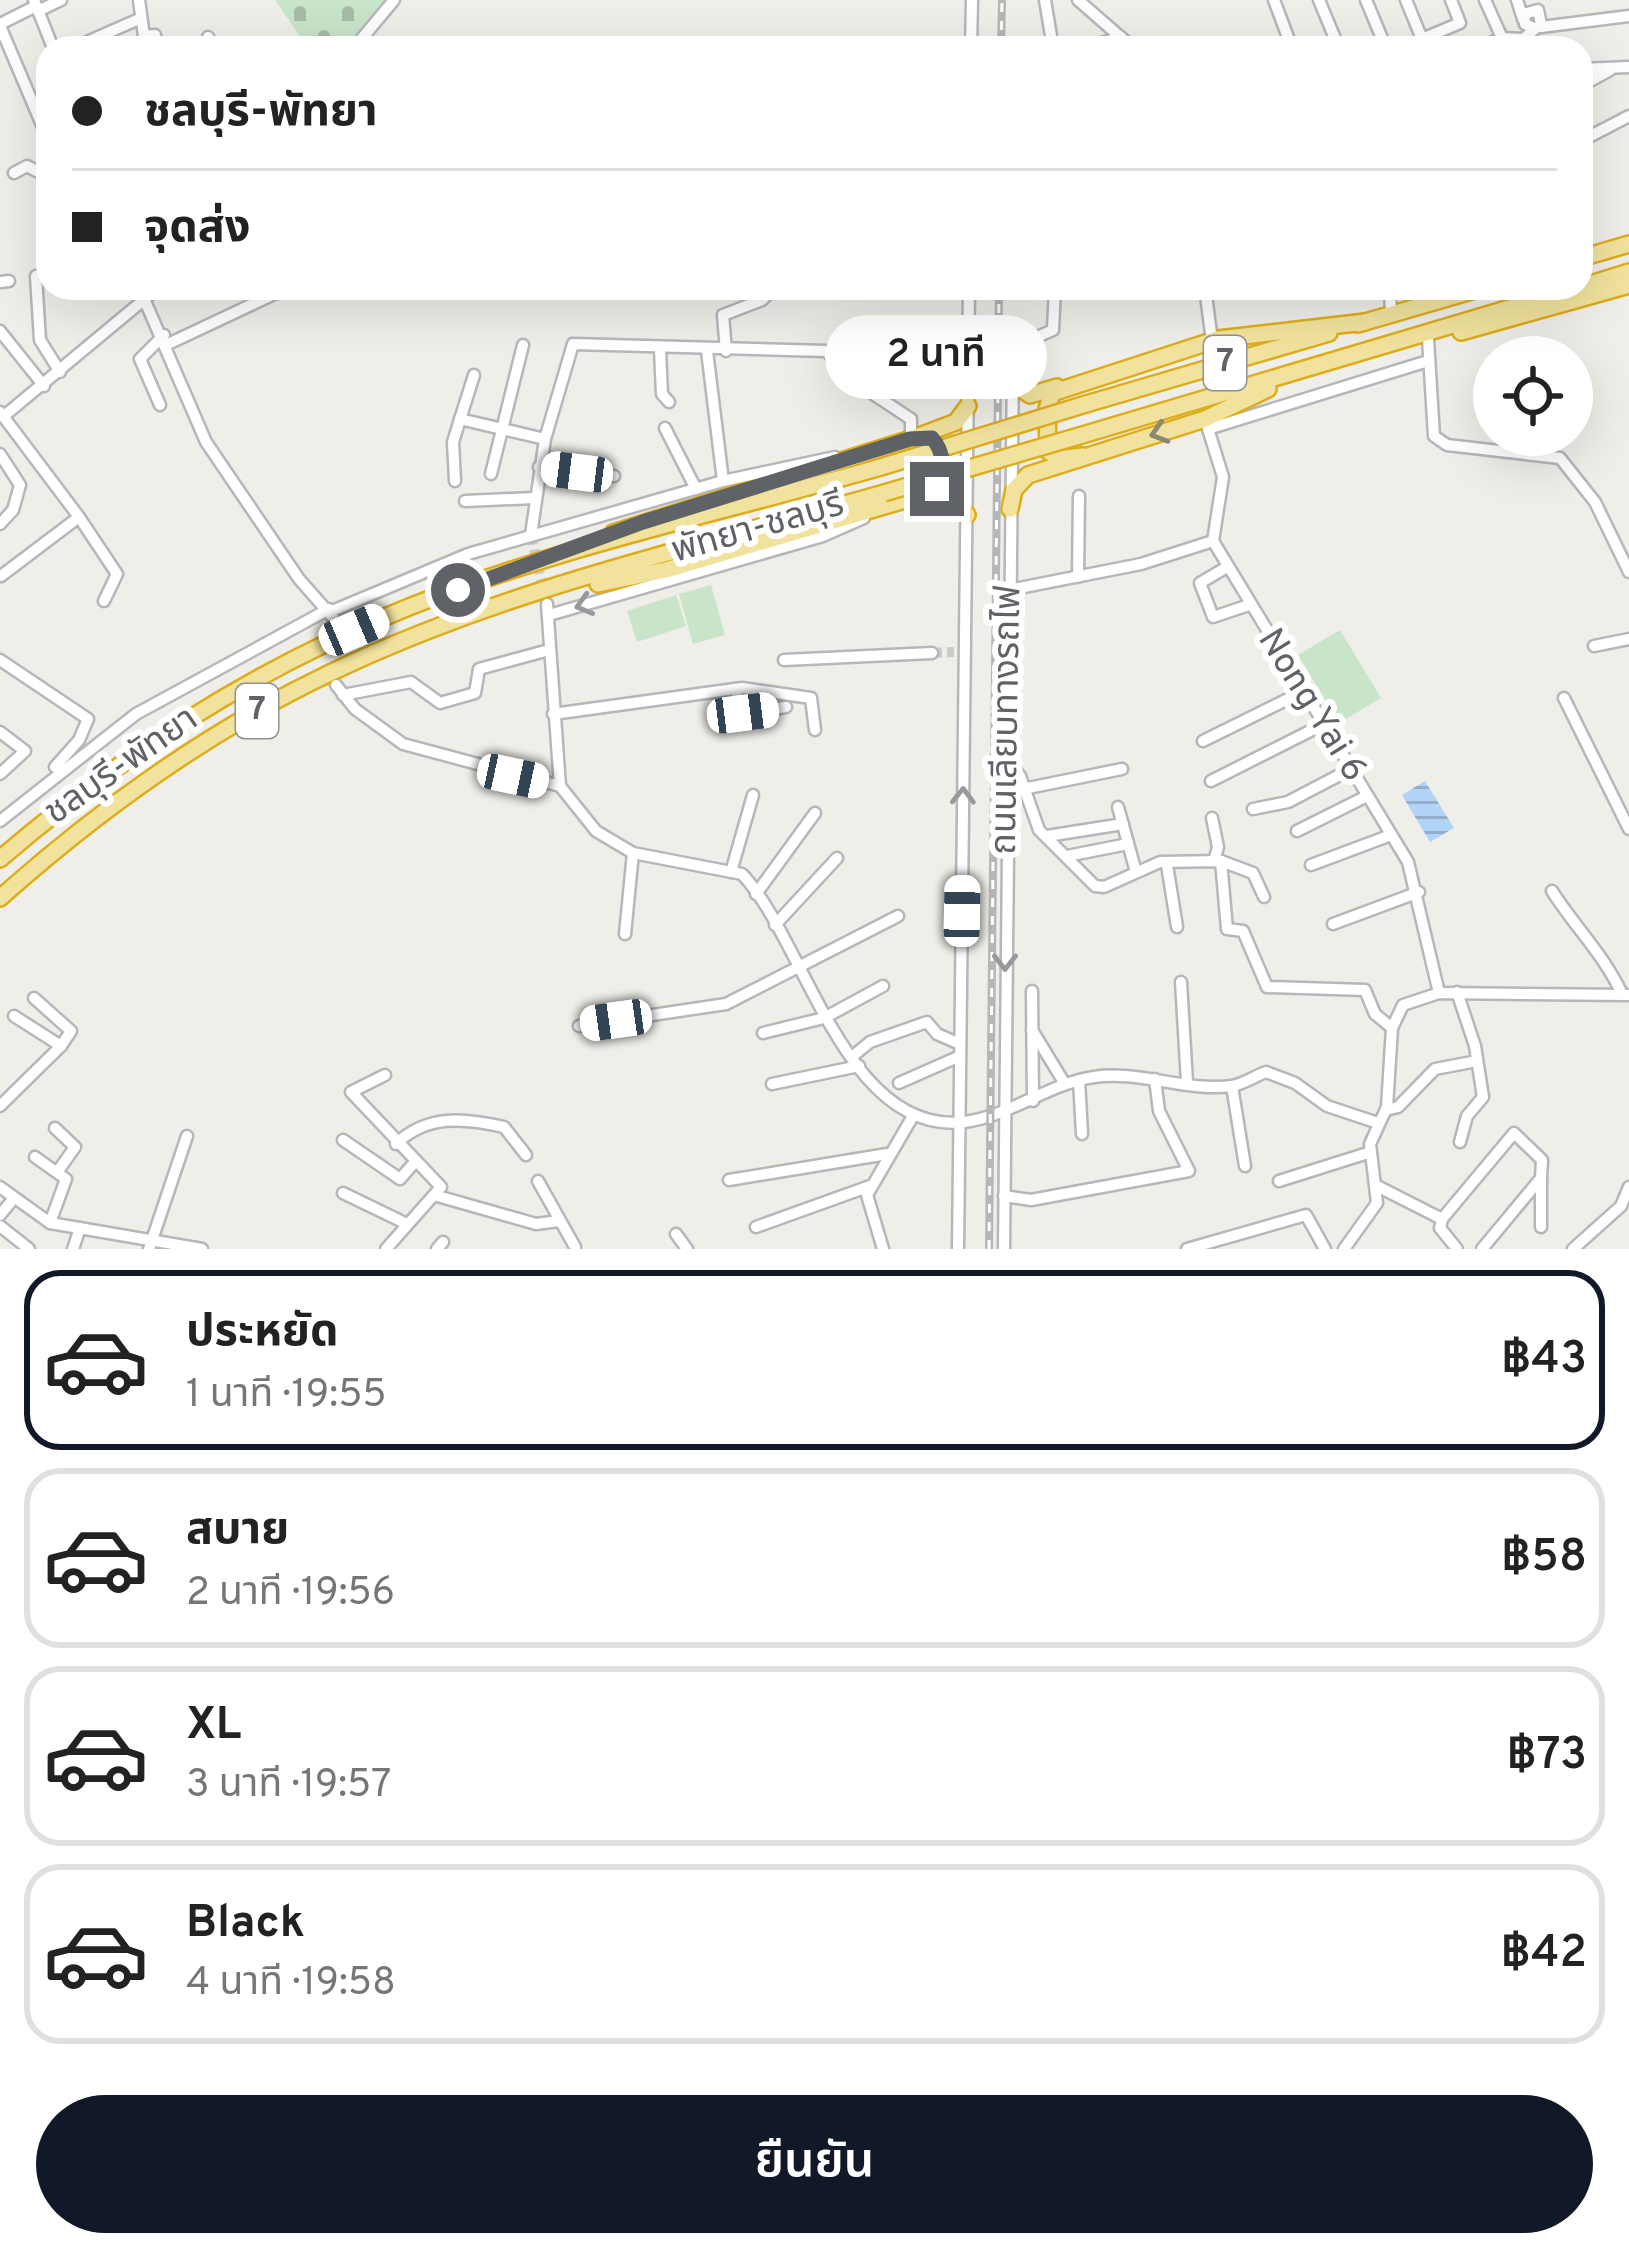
<!DOCTYPE html>
<html lang="th">
<meta charset="utf-8">
<style>
body{margin:0;font-family:Overpass,"Noto Sans Thai",sans-serif;background:#f2f2f2;color:#222;height:100vh;display:flex;flex-direction:column;font-size:45px;white-space:nowrap}
*{box-sizing:border-box;margin:0}
p{font-size:39px;color:#767676}
.icon{flex:none;width:66px;height:66px;fill:none;stroke:currentColor;stroke-width:2;stroke-linecap:round;stroke-linejoin:round}
.map{position:relative;height:1249px;overflow:hidden}
.side{display:flex;flex-direction:column;background:#fff;flex:1}
.side>*{flex:none}
.hud{position:absolute;left:36px;top:36px;width:1557px;height:264px;border-radius:36px;box-shadow:0 12px 48px #0002;display:grid;align-content:center;height:264px;padding:0 36px;background:#fff}
.tools{position:absolute;left:1473px;top:336px;display:grid;gap:24px}
.tools a{display:grid;place-items:center;width:120px;height:120px;border-radius:50%;background:#fff;box-shadow:0 12px 48px #0002;font-size:60px}
.end{position:absolute;width:54px;height:54px;margin:-27px;border:15px solid #5f6266;background:#fff;box-shadow:0 0 0 6px #fff}
.from{border-radius:50%}
.bubble{position:absolute;height:84px;border-radius:42px;background:#fff;box-shadow:0 12px 48px #0002;font-size:39px;font-weight:600;line-height:84px;text-align:center}
.car{position:absolute;width:36px;height:72px;margin:-36px -18px;border-radius:15px;box-shadow:0 0 9px 3px #0007;background:linear-gradient(#fff 24%,#345 0 40%,#fff 0 76%,#345 0 86%,#fff 0)}
.hud b{display:flex;align-items:center;gap:42px;height:114px;font-size:45px}
.hud b+b{border-top:3px solid #e0e0e0}
.hud i{width:30px;height:30px;background:#222}
ul{padding:21px 0 0;list-style:none}
li{display:flex;align-items:center;gap:36px;height:180px;margin:0 24px 18px;padding:0 12px;border:6px solid #e0e0e0;border-radius:36px}
li div{flex:1}
li b{display:block;font-size:45px}
li em{font-style:normal;font-weight:600}
li.selected{border-color:#111827}
li>.icon{width:108px;height:108px;stroke-width:1.5}
.primary-button{display:flex;gap:24px;margin-top:auto;padding:24px 36px}
.primary-button a{flex:1;height:138px;border-radius:72px;background:#111827;color:#fff;font-size:48px;font-weight:600;line-height:138px;text-align:center}
.map>svg:first-child{display:block}
.cemetery{fill:url(#cemetery-stones)}
.pitch{fill:#c8e4c9}
.water{fill:url(#water-rules)}
.lines{fill:none;stroke-linecap:round;stroke-linejoin:round}
.minor-tunnel{stroke:#cbcbc8;stroke-width:10;stroke-dasharray:10 5;stroke-linecap:butt}
.minor-casing{stroke:#b5b7bb;stroke-width:15}
.highway-casing{stroke:#ddad1a;stroke-width:20}
.minor{stroke:#fff;stroke-width:10}
.highway{stroke:#f1e29d;stroke-width:15}
.rail-casing{stroke:#b5b6b6;stroke-width:8}
.rail{stroke:#fff;stroke-width:3;stroke-dasharray:9;stroke-linecap:butt}
.highway-bridge-casing{stroke:#ddad1a;stroke-width:20;stroke-linecap:butt}
.highway-bridge{stroke:#f1e29d;stroke-width:15}
.oneway{stroke:#8b8876}
.oneway2{stroke:#97999c}
.route{stroke:#5f6266;stroke-width:15}
.labels{text-anchor:middle;dominant-baseline:central;stroke-width:12;stroke-linejoin:round;paint-order:stroke}
.shield{fill:#fff;stroke:#8f9194;stroke-width:3}
.shield-label{font-size:33px;font-weight:bold;fill:#5f6266}
.street-label{font-size:36px;fill:#5f6266;stroke:#fff}
</style>
<div class="map">
<svg width="1629" height="1249" viewBox="0 0 1629 1249">
<defs>
<pattern id="cemetery-stones" width="16" height="16" patternUnits="userSpaceOnUse" patternTransform="scale(3)"><rect width="16" height="16" fill="#c8e4c9"/><path d="M2 7V4a2 2 0 0 1 4 0v3zM10 15v-3a2 2 0 0 1 4 0v3z" fill="#a6bca7"/></pattern>
<pattern id="water-rules" width="6" height="5" patternUnits="userSpaceOnUse" patternTransform="scale(3)"><rect width="6" height="5" fill="#b1d3f6"/><path d="M0 2.5h6" fill="none" stroke="#93afcb"/></pattern>
</defs>
<rect width="100%" height="100%" fill="#efeee8"/>
<path class="cemetery" d="M275,0h110l-40,48h-37z"/>
<g class="pitch">
<path d="M711,585l14,50 -32,9 -14,-50z"/>
<path d="M676,595l10,31 -49,16 -10,-31z"/>
<path d="M1340,630l41,68 -42,25 -41,-68z"/>
</g>
<path class="water" d="M1425,781l29,47 -24,14 -28,-47z"/>
<g class="lines">
<g class="minor-tunnel">
<path d="M531,535l14,61"/>
<path d="M932,653l22,-1"/>
<path d="M336,671v-50"/>
</g>
<defs>
<g id="minor">
<path d="M34,0l19,48"/>
<path d="M139,0l5,36 11,-1 3,13"/>
<path d="M1045,0l8,48"/>
<path d="M1078,0l55,48"/>
<path d="M1274,0l18,48"/>
<path d="M1319,0l20,48"/>
<path d="M1366,0l20,48"/>
<path d="M1406,0l16,39 38,-16 -9,-23"/>
<path d="M1485,0l17,38"/>
<path d="M1517,0l6,19"/>
<path d="M38,11l23,-11"/>
<path d="M0,24l36,-18"/>
<path d="M1541,24l-3,-14 -14,4 1,10 8,4 96,-12"/>
<path d="M0,26l48,113"/>
<path d="M208,37l7,11"/>
<path d="M73,48l66,-29"/>
<path d="M354,48l40,-48"/>
<path d="M971,48l1,-48"/>
<path d="M1085,48l36,-11"/>
<path d="M1479,48l23,-10 21,1 13,-11"/>
<path d="M1581,69l48,-2"/>
<path d="M1581,86l29,-16"/>
<path d="M1581,141l48,-25"/>
<path d="M14,173l13,-7 21,11"/>
<path d="M36,276l4,64 20,32"/>
<path d="M0,282l9,-1"/>
<path d="M335,288l2,3"/>
<path d="M1205,288l7,53"/>
<path d="M1390,288l1,27"/>
<path d="M145,301l61,141 93,137 37,42"/>
<path d="M0,331l44,55"/>
<path d="M1428,339l6,97 13,9 113,13 35,44 34,70"/>
<path d="M168,344l119,-56"/>
<path d="M660,350l2,44 7,8"/>
<path d="M707,351l16,130"/>
<path d="M726,351l-3,-36 39,-15 12,-12"/>
<path d="M160,405l-20,-46 24,-24"/>
<path d="M0,412l79,105 -78,59"/>
<path d="M4,416l154,-128"/>
<path d="M460,419l85,20"/>
<path d="M1205,419l18,58 -10,64 195,321 31,131"/>
<path d="M665,428l31,61"/>
<path d="M1208,429l220,-68"/>
<path d="M0,454l20,31 -7,25 -13,14"/>
<path d="M539,467l75,9"/>
<path d="M491,474l32,-129"/>
<path d="M455,481l-2,-39 21,-67"/>
<path d="M465,501l69,-3"/>
<path d="M79,517l38,57 -13,27"/>
<path d="M531,535l14,-96 28,-95 253,7 35,35 50,33v20"/>
<path d="M1227,567l-27,16 13,34 36,-12"/>
<path d="M1078,577l1,-81"/>
<path d="M1009,590l132,-26 72,-23"/>
<path d="M547,604l13,182"/>
<path d="M332,611l136,-57 255,-73 112,-24"/>
<path d="M549,615l274,-79 41,-18"/>
<path d="M1594,646l35,-7"/>
<path d="M0,660l88,59 -9,21 -24,27"/>
<path d="M784,660l148,-7"/>
<path d="M336,685l19,24 48,35 157,42 36,45 37,22 109,21c63,66 103,262 222,248 47,-6 83,-38 130,-45 44,-7 93,15 138,9 11,-2 23,-10 34,-14l29,11 32,23 51,17"/>
<path d="M735,689l8,24 43,-6"/>
<path d="M343,695l68,-13 29,21 35,-10 4,-24 70,-19"/>
<path d="M1564,698l65,131"/>
<path d="M553,714l189,-26 69,10 4,32"/>
<path d="M0,732l25,19 -25,23"/>
<path d="M1203,741l99,-49"/>
<path d="M1008,761l12,15 19,54 56,56 9,1 56,-25 61,-1 6,68 16,2 24,56 98,3 10,24 17,14"/>
<path d="M1211,781l111,-56"/>
<path d="M1023,789l99,-20"/>
<path d="M1118,807l18,65"/>
<path d="M1253,809l35,-7 63,-33"/>
<path d="M1212,818l6,29 -4,14"/>
<path d="M0,821l136,-107 193,-105"/>
<path d="M1297,831l70,-35"/>
<path d="M1047,836l76,-12"/>
<path d="M1067,856l61,-12"/>
<path d="M1221,861l32,12 11,24"/>
<path d="M1167,865l10,62"/>
<path d="M1311,865l80,-30"/>
<path d="M731,872l22,-77"/>
<path d="M1552,891c23,36 52,64 70,103"/>
<path d="M756,894l59,-81"/>
<path d="M1333,924l86,-32"/>
<path d="M775,925l62,-67"/>
<path d="M625,934l8,-81"/>
<path d="M1181,982l6,100"/>
<path d="M1032,991l1,110"/>
<path d="M1457,992l18,54 8,51 -16,19 -7,26"/>
<path d="M34,998l37,33 -10,15"/>
<path d="M579,1026l147,-22 172,-88"/>
<path d="M1032,1030l33,54"/>
<path d="M763,1033l61,-15 59,-32"/>
<path d="M853,1056l17,-14 57,-20 10,12 23,10"/>
<path d="M385,1075l-34,17 90,95 -55,62"/>
<path d="M1079,1080l3,54"/>
<path d="M899,1083l61,-27"/>
<path d="M772,1084l87,-18"/>
<path d="M1232,1086l13,80"/>
<path d="M0,1106l61,-60 -47,-30"/>
<path d="M1386,1110l12,-3 37,-38 42,-8"/>
<path d="M55,1128l20,19 -17,24"/>
<path d="M343,1140l57,39 14,-16"/>
<path d="M396,1144c31,-30 68,-26 108,-17l22,28"/>
<path d="M35,1157l31,22 -16,44"/>
<path d="M729,1180l158,-26"/>
<path d="M538,1181l37,66"/>
<path d="M1279,1181l92,-29"/>
<path d="M1377,1186l65,33 -2,9 17,21"/>
<path d="M0,1187l50,36 152,26"/>
<path d="M343,1193l64,31"/>
<path d="M434,1195l102,29 23,-3"/>
<path d="M1004,1196l27,4 158,-29 -30,-60 -4,-32"/>
<path d="M0,1215l14,-17"/>
<path d="M1442,1219l72,-86 28,27 -1,18 -59,71"/>
<path d="M0,1226l29,23"/>
<path d="M756,1227l114,-41"/>
<path d="M1541,1227v-49"/>
<path d="M676,1234l11,15"/>
<path d="M73,1249l7,-21"/>
<path d="M149,1249l38,-113"/>
<path d="M437,1249l6,-7"/>
<path d="M883,1249l-16,-54 46,-79"/>
<path d="M958,1249l11,-961"/>
<path d="M1004,1249l9,-891 8,-14 32,-14 2,-42"/>
<path d="M1187,1249l119,-34 19,34"/>
<path d="M1344,1249l33,-46 -7,-59 17,-37 5,-79 11,-23 36,-12 190,2"/>
<path d="M1573,1249l48,-43 8,-19"/>
</g>
<g id="highway">
<path d="M1581,258l48,-14"/>
<path d="M1581,287l48,-15"/>
<path d="M1358,324l124,-36"/>
<path d="M1461,332l168,-47"/>
<path d="M1012,383l18,12 27,-8"/>
<path d="M1086,404l243,-71"/>
<path d="M1079,436l498,-148"/>
<path d="M1083,456l-25,3 -10,-8 -1,-42 5,-16 166,-54 147,-17"/>
<path d="M929,496l23,-3 15,22"/>
<path d="M1010,509l4,-19 14,-15 177,-56 63,-30"/>
<path d="M613,533l298,-94 45,-17 12,-16"/>
<path d="M598,584l68,-14 266,-78 10,-12v-23l-10,-19 -21,1"/>
<path d="M0,859c123,-106 258,-192 409,-252 152,-61 315,-95 472,-140"/>
<path d="M0,898c100,-89 208,-167 330,-225 174,-84 369,-127 554,-180"/>
</g>
</defs>
<use href="#minor" class="minor-casing"/>
<use href="#highway" class="highway-casing"/>
<use href="#minor" class="minor"/>
<use href="#highway" class="highway"/>
<defs>
<g id="rail">
<path d="M1001,48l1,-48"/>
<path d="M989,1249l10,-961"/>
</g>
</defs>
<use href="#rail" class="rail-casing"/>
<use href="#rail" class="rail"/>
<defs>
<g id="highway-bridge">
<path d="M881,467l205,-63"/>
<path d="M884,493l195,-57"/>
</g>
</defs>
<use href="#highway-bridge" class="highway-bridge-casing"/>
<use href="#highway-bridge" class="highway-bridge"/>
</g>
<defs><path id="oneway-chevron" d="M-2-3.5L2.5 0L-2 3.5" fill="none" stroke-width="1.6" stroke-linecap="round" stroke-linejoin="round" transform="scale(3)"/></defs>
<use class="oneway" href="#oneway-chevron" transform="translate(1159 433) rotate(163)"/>
<g class="oneway2">
<use href="#oneway-chevron" transform="translate(584 605) rotate(164)"/>
<use href="#oneway-chevron" transform="translate(963 796) rotate(-89)"/>
<use href="#oneway-chevron" transform="translate(1005 962) rotate(90)"/>
</g>
<g class="lines">
<path class="route" d="M458,590l185,-68 267,-83 22,-1c12,13 14,35 5,51"/>
</g>
<g class="labels">
<g class="shield">
<rect x="1204" y="336" width="42" height="54" rx="9"/>
<rect x="236" y="684" width="42" height="54" rx="9"/>
</g>
<g class="shield-label">
<text x="1225" y="363">7</text>
<text x="257" y="711">7</text>
</g>
<g class="street-label">
<text transform="translate(758 529) rotate(-16)">พัทยา-ชลบุรี</text>
<text transform="translate(1311 706) rotate(58)">Nong Yai 6</text>
<text transform="translate(1008 720) rotate(-89)">ถนนเลียบทางรถไฟ</text>
<text transform="translate(122 767) rotate(-35)">ชลบุรี-พัทยา</text>
</g>
</g>
</svg>
<div class="tools">
<a><svg class="icon" aria-label="locate" viewBox="0 0 24 24"><circle cx="12" cy="12" r="6"/><path d="M12 2v4M12 18v4M2 12h4M18 12h4"/></svg></a>
</div>
<i class="end from" style="left:458px;top:590px"></i>
<i class="end" style="left:937px;top:489px"></i>
<div class="bubble" style="left:825px;top:315px;width:222px">2 นาที</div>
<i class="car" style="left:577px;top:472px;rotate:277deg"></i>
<i class="car" style="left:354px;top:630px;rotate:67deg"></i>
<i class="car" style="left:743px;top:713px;rotate:83deg"></i>
<i class="car" style="left:513px;top:776px;rotate:102deg"></i>
<i class="car" style="left:962px;top:911px;rotate:1deg"></i>
<i class="car" style="left:616px;top:1020px;rotate:262deg"></i>
<div class="hud">
<b><i class="from"></i>ชลบุรี-พัทยา</b>
<b><i></i>จุดส่ง</b>
</div>
</div>
<section class="side">
<ul>
<li class="selected"><svg class="icon" aria-label="car" viewBox="0 0 24 24"><path d="M5 17H2v-5l4-1 3-4h7l3 4 3 1v5h-3M9 17h6M6 11h13"/><circle cx="7" cy="17" r="2"/><circle cx="17" cy="17" r="2"/></svg><div><b>ประหยัด</b><p>1 นาที · 19:55</p></div><em>฿43</em></li>
<li><svg class="icon" aria-label="car" viewBox="0 0 24 24"><path d="M5 17H2v-5l4-1 3-4h7l3 4 3 1v5h-3M9 17h6M6 11h13"/><circle cx="7" cy="17" r="2"/><circle cx="17" cy="17" r="2"/></svg><div><b>สบาย</b><p>2 นาที · 19:56</p></div><em>฿58</em></li>
<li><svg class="icon" aria-label="car" viewBox="0 0 24 24"><path d="M5 17H2v-5l4-1 3-4h7l3 4 3 1v5h-3M9 17h6M6 11h13"/><circle cx="7" cy="17" r="2"/><circle cx="17" cy="17" r="2"/></svg><div><b>XL</b><p>3 นาที · 19:57</p></div><em>฿73</em></li>
<li><svg class="icon" aria-label="car" viewBox="0 0 24 24"><path d="M5 17H2v-5l4-1 3-4h7l3 4 3 1v5h-3M9 17h6M6 11h13"/><circle cx="7" cy="17" r="2"/><circle cx="17" cy="17" r="2"/></svg><div><b>Black</b><p>4 นาที · 19:58</p></div><em>฿42</em></li>
</ul>
<div class="primary-button"><a>ยืนยัน</a></div>
</section>
